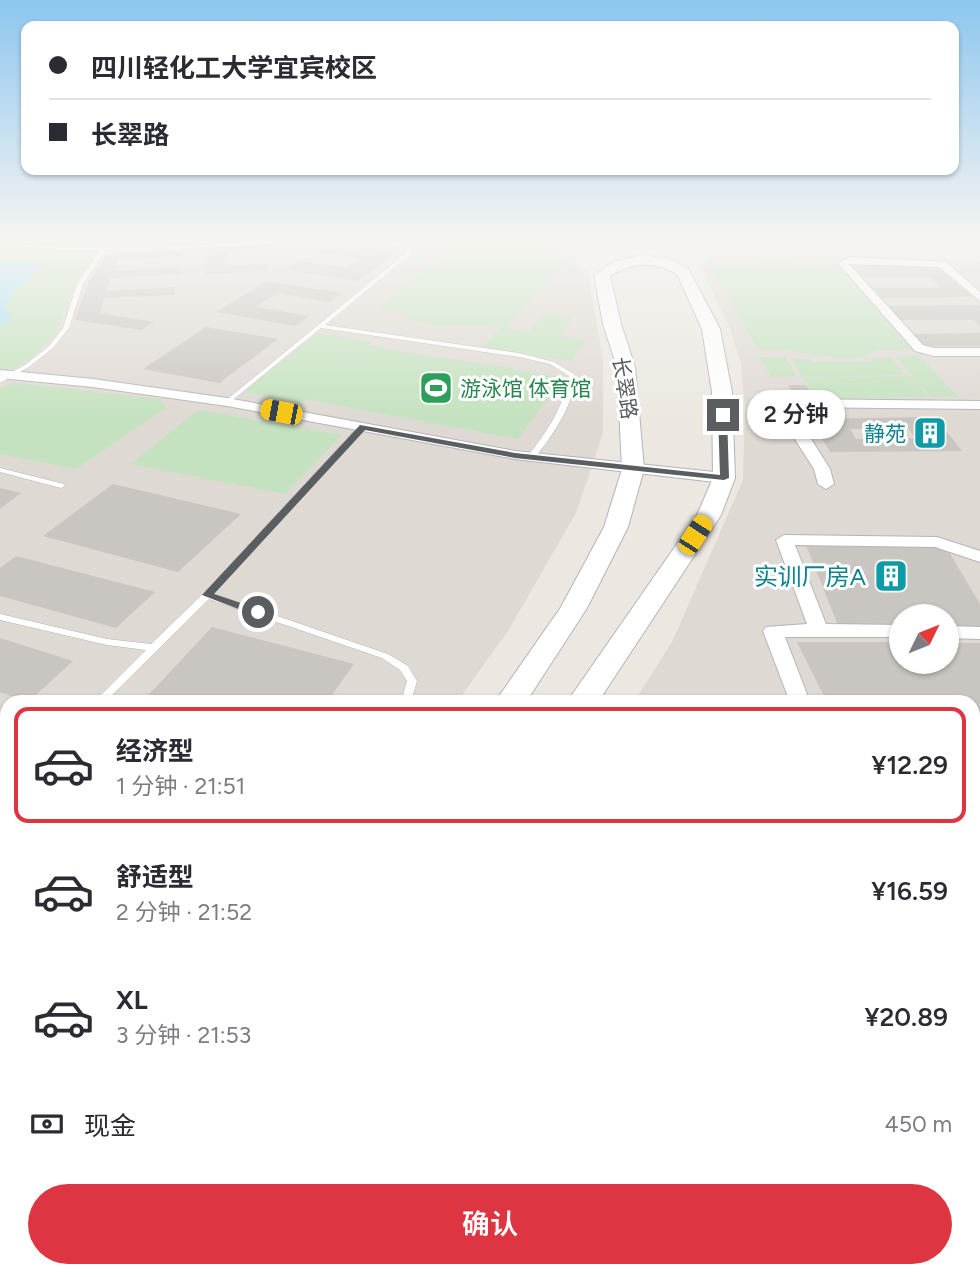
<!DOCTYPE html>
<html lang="zh">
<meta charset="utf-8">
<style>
body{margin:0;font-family:Figtree,"Noto Sans SC",sans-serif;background:#f7f7f7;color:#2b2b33;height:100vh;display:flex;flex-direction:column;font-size:26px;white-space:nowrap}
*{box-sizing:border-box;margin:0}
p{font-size:23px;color:#7c7c81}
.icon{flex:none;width:38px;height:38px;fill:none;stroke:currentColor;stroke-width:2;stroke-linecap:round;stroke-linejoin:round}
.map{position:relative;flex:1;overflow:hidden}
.sheet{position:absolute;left:0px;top:695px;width:980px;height:583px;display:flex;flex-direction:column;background:#fff;border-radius:21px 21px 0 0;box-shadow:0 2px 5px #0004}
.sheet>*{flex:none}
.banner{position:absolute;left:21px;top:21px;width:938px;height:154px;border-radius:14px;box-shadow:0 2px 5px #0004;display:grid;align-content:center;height:154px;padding:0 28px;background:#fff}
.needle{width:46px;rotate:47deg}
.controls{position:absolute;left:889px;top:604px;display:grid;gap:14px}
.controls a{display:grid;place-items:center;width:70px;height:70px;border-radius:50%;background:#fff;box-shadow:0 2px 5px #0004;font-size:35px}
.end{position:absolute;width:32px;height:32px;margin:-16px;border:9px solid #5a5e61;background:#fff;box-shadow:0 0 0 4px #fff}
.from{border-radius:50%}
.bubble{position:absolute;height:49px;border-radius:24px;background:#fff;box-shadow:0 2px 5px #0004;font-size:23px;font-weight:600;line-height:49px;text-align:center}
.car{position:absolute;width:21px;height:42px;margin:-21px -10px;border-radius:9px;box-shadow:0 0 5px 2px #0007;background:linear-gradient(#f5c518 24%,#345 0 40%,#f5c518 0 76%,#345 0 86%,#f5c518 0)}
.banner b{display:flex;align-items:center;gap:24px;height:66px;font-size:26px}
.banner b+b{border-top:2px solid #e1e1e2}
.banner i{width:18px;height:18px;background:#2b2b33}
ul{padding:12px 0 0;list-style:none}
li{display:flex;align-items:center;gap:21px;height:116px;margin:0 14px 10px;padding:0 14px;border:4px solid transparent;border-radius:14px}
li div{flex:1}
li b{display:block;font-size:26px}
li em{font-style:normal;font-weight:600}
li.on{border-color:#dd3642}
li>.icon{width:63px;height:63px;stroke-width:1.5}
.pay{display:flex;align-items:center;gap:18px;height:77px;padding:0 28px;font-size:26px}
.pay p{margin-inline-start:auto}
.primary-button{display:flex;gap:14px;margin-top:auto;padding:14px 28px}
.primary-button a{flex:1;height:80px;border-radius:42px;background:#dd3642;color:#fff;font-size:28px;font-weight:600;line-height:80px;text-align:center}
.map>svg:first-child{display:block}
.education{fill:#dfd9d3;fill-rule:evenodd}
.green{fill:#c4e2bf}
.water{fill:#a4e1f9}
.building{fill:#c9c5c0;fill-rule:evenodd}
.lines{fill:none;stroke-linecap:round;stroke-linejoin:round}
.lane-casing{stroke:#b2b5b8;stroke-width:1}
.street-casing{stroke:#b2b5b8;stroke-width:2}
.secondary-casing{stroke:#b1b5b8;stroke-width:2}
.lane{fill:#fff;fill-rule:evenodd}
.street{fill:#fff;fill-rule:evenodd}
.secondary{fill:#fff;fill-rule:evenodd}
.route{fill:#5a5e61}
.labels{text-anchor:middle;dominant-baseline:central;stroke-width:6;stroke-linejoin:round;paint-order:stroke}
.far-leisure-label{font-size:21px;fill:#27864d;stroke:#fff;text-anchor:start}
.far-street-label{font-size:21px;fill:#5a5e61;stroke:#fff}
.far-culture-label{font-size:21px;fill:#0d838f;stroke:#fff;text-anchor:end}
.culture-label{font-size:24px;fill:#0d838f;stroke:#fff;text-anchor:end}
</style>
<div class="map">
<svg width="980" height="1277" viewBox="0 0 980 1277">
<rect width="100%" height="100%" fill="#ece8e1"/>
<g class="education">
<path d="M0,239h384l25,3 113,-3 28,4 19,10 19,20 15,88v72l-27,80 -68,118 -51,71h-450v437l-7,7z"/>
<path d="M822,251l158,10v815l-7,-2v-372h-339l39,-62 70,-160 2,-71 -4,-45 -11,-36 -31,-63h8l-3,-7 16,-6zM901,616h46v46h-46z"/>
</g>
<g class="green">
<path d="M459,244l64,2 27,9 20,2 -65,71 23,4 18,-19 28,4 -15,19 27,4 -15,21 -88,-14 17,-19 -20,-3 -43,1 -25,-6 -11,-7 -23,-4z"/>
<path d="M0,248l96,6 -18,22 -22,57 -22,23 -20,13 -14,1z"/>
<path d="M769,259l68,6 74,85 -30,-1 -21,8 -21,1 -54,-8h-27l-48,-84h21z"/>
<path d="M318,333l53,9 -3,4 195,31 -45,62 -213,-40 -4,4 -58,-11z"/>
<path d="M895,356h25l38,41h-27z"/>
<path d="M759,357h26l12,19 -26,1z"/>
<path d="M891,357l14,18 -103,2 -11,-18h19l2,3 61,-1 -1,-3z"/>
<path d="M911,376l18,21 -56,1 -13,-17 12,17 -55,1 -14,-21z"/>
<path d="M14,383l145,16 7,8 -90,62 -76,-15v-66z"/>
<path d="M198,410l144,25 -57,59 -154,-30z"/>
</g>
<path class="water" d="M28,261l14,3v3c-16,13 -28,22 -37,41l7,8 -12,11v-64z"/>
<g class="building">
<path d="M326,243l70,10 -39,28 -72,-11 14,-9 47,7 14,-10 -47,-6z"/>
<path d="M277,244v6l-49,3 -1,13 41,-3v8l-63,3 4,-26z"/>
<path d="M183,250l-1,6 -64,4 -3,11 65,-4v7l-69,4 -5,13 70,-4 -2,8 -70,3 -4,15 54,9 -13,8 -66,-10 13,-37 19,-28z"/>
<path d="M940,264l36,33 -94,1 -9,-10h68l-12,-11h-69l-11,-12z"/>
<path d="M267,281l76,12 -13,9 -53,-9 -21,14 53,9 -14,10 -79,-14z"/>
<path d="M980,305v21l-6,-6h-76l-12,-14z"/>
<path d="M206,327l72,12 -59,44 -76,-14z"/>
<path d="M980,333v13h-56l-11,-12z"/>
<path d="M788,385h18l8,13h-18z"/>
<path d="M935,417l27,34 -132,1 -20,-33zM908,428l7,10 -59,1 -6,-10z"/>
<path d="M113,484l128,30 -63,58 -135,-36z"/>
<path d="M0,488l21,5 -21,16z"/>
<path d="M806,545l140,2 34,57v27l-33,-1v-14h-46v14l-62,-2z"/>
<path d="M16,556l139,36 -39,36 -116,-32v-28z"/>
<path d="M212,627l142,37 -27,38h-185z"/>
<path d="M0,638l73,23 -45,41 -28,-10z"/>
<path d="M797,642h104v20h46v-19h33v71h-7v-12h-146z"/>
<path d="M973,800l2,3h5v100h-7z"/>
</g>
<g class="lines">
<defs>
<g id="lane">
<path d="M306,239c34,0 73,-5 104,8l1,7 -86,71 194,28 35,9 20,12c2,30 -22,62 -40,85h-6l-1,-2c20,-25 36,-49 42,-81l-19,-12 -31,-7 -198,-29 -92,75 -5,-1 182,-149v-5c-52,-11 -103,-6 -156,-3 -48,3 -96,5 -144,5l-23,34 -14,44 -16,20 -24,19 -29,16v-5l25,-13 24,-19 14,-18 14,-44 23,-34h-38l-62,-5v-2c102,9 204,2 306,-4z"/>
<path d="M360,425h6l1,2 -154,167 175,60 20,12 9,15 -6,21h-10l6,-21 -7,-11 -18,-12 -173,-59 -104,103h-11l52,-52 -39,-5 -107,-25v-6l107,25 44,5 53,-51z"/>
<path d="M0,468l64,16 1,2 -4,2 -61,-16z"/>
<path d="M7,769v9l-7,2v-9z"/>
</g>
<g id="street">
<path d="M850,257l96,5 34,30v9l-41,-34 -90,-3 74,81 11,3h46v8h-46l-19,-5 -77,-88z"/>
<path d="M0,370l93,9 134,19 288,53 209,22 8,5 -8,5 -209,-24 -288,-53 -134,-19 -93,-9z"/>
<path d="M787,399l193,2v8l-189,-2 39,62 4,15 -8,5 -8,-5 -4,-15 -39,-61z"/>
<path d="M784,535l153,2 43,14v11l-45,-15 -140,-2 31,79 75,1v12h-116l25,65h-20l-27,-71 3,-4 41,-3 -31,-84z"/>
<path d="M947,626l33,1v12l-33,-1z"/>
<path d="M980,904v22l-7,1v-22z"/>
</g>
<g id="secondary">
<path d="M642,255l26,4 20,9 32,61 12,63 3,86 -14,37 -123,187h-31l130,-187 16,-37 -1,-86 -10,-63 -25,-55c-23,-13 -45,-12 -67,2l11,48 14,43 9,102 -16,58 -41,81 -61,94h-31l66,-95 43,-80 18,-58 -5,-102 -14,-43 -9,-49 22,-14z"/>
<path d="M0,1026l7,2v40l-7,-2z"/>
<path d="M0,1090l7,2v44l-7,-2z"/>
<path d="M973,1152l7,1v46l-7,-1z"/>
<path d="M973,1226l7,1v50l-19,-7h12z"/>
<path d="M11,1270h53l-3,7h-53z"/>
<path d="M103,1270h52l-3,7h-52z"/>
</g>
</defs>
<use href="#lane" class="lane-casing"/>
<use href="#street" class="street-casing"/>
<use href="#secondary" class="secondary-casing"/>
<use href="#lane" class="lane"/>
<use href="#street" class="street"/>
<use href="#secondary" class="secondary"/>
</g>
<linearGradient id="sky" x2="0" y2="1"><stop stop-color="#8dc6ef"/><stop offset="0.57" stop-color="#f6f5f2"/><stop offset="1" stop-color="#f6f5f2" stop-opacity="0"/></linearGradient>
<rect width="980" height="418" fill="url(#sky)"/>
<path class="route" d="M723,413l4,2 2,63 -5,2 -209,-22 -150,-28 -151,164 48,16v5h-8l-52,-20 158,-170 155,28 205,22 -2,-60z"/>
<defs>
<symbol id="stadium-square" viewBox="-11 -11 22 22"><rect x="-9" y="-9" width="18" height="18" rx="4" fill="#2e9e5b" stroke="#fff"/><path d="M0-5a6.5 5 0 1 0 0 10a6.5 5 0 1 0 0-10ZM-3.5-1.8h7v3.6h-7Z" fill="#fff"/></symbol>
<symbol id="building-square" viewBox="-11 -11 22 22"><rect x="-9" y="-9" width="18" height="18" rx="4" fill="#0f9aa8" stroke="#fff"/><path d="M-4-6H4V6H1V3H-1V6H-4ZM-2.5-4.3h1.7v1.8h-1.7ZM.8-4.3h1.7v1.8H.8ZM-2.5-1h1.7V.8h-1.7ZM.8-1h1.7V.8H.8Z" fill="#fff"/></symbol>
</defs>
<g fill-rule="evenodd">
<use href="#stadium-square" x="417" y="369" width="38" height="38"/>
<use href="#building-square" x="911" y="414" width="38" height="38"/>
<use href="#building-square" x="872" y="557" width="38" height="38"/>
</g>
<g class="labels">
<g class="far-leisure-label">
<text x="460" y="388">游泳馆 体育馆</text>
</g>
<g class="far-street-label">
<text transform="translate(625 388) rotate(81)">长翠路</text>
</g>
<g class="far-culture-label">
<text x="906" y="433">静苑</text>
</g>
<g class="culture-label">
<text x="866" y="576">实训厂房A</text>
</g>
</g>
</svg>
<div class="controls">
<a><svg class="needle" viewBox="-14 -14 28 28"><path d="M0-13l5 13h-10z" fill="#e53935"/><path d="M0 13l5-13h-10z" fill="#7c7c81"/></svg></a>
</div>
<i class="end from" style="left:258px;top:612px"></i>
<i class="end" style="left:723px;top:415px"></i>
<div class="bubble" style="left:747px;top:390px;width:98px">2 分钟</div>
<i class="car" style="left:281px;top:412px;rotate:281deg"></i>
<i class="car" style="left:695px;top:535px;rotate:33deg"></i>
<div class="banner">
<b><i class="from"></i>四川轻化工大学宜宾校区</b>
<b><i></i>长翠路</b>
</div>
<section class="sheet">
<ul>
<li class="on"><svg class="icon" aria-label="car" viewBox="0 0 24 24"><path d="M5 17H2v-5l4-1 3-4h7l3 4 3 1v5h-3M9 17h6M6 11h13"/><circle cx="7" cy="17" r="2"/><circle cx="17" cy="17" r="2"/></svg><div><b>经济型</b><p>1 分钟 · 21:51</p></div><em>¥12.29</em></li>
<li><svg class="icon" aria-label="car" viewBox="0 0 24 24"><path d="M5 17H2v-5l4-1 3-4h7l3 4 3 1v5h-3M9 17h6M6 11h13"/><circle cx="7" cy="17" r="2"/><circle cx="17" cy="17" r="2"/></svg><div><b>舒适型</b><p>2 分钟 · 21:52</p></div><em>¥16.59</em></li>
<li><svg class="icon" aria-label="car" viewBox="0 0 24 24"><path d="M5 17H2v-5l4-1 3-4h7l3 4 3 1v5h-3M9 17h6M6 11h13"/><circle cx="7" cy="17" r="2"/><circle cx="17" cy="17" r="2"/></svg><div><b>XL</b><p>3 分钟 · 21:53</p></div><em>¥20.89</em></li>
</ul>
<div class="pay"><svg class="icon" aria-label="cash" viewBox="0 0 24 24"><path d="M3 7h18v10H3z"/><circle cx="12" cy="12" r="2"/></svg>现金<p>450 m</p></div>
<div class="primary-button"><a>确认</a></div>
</section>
</div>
